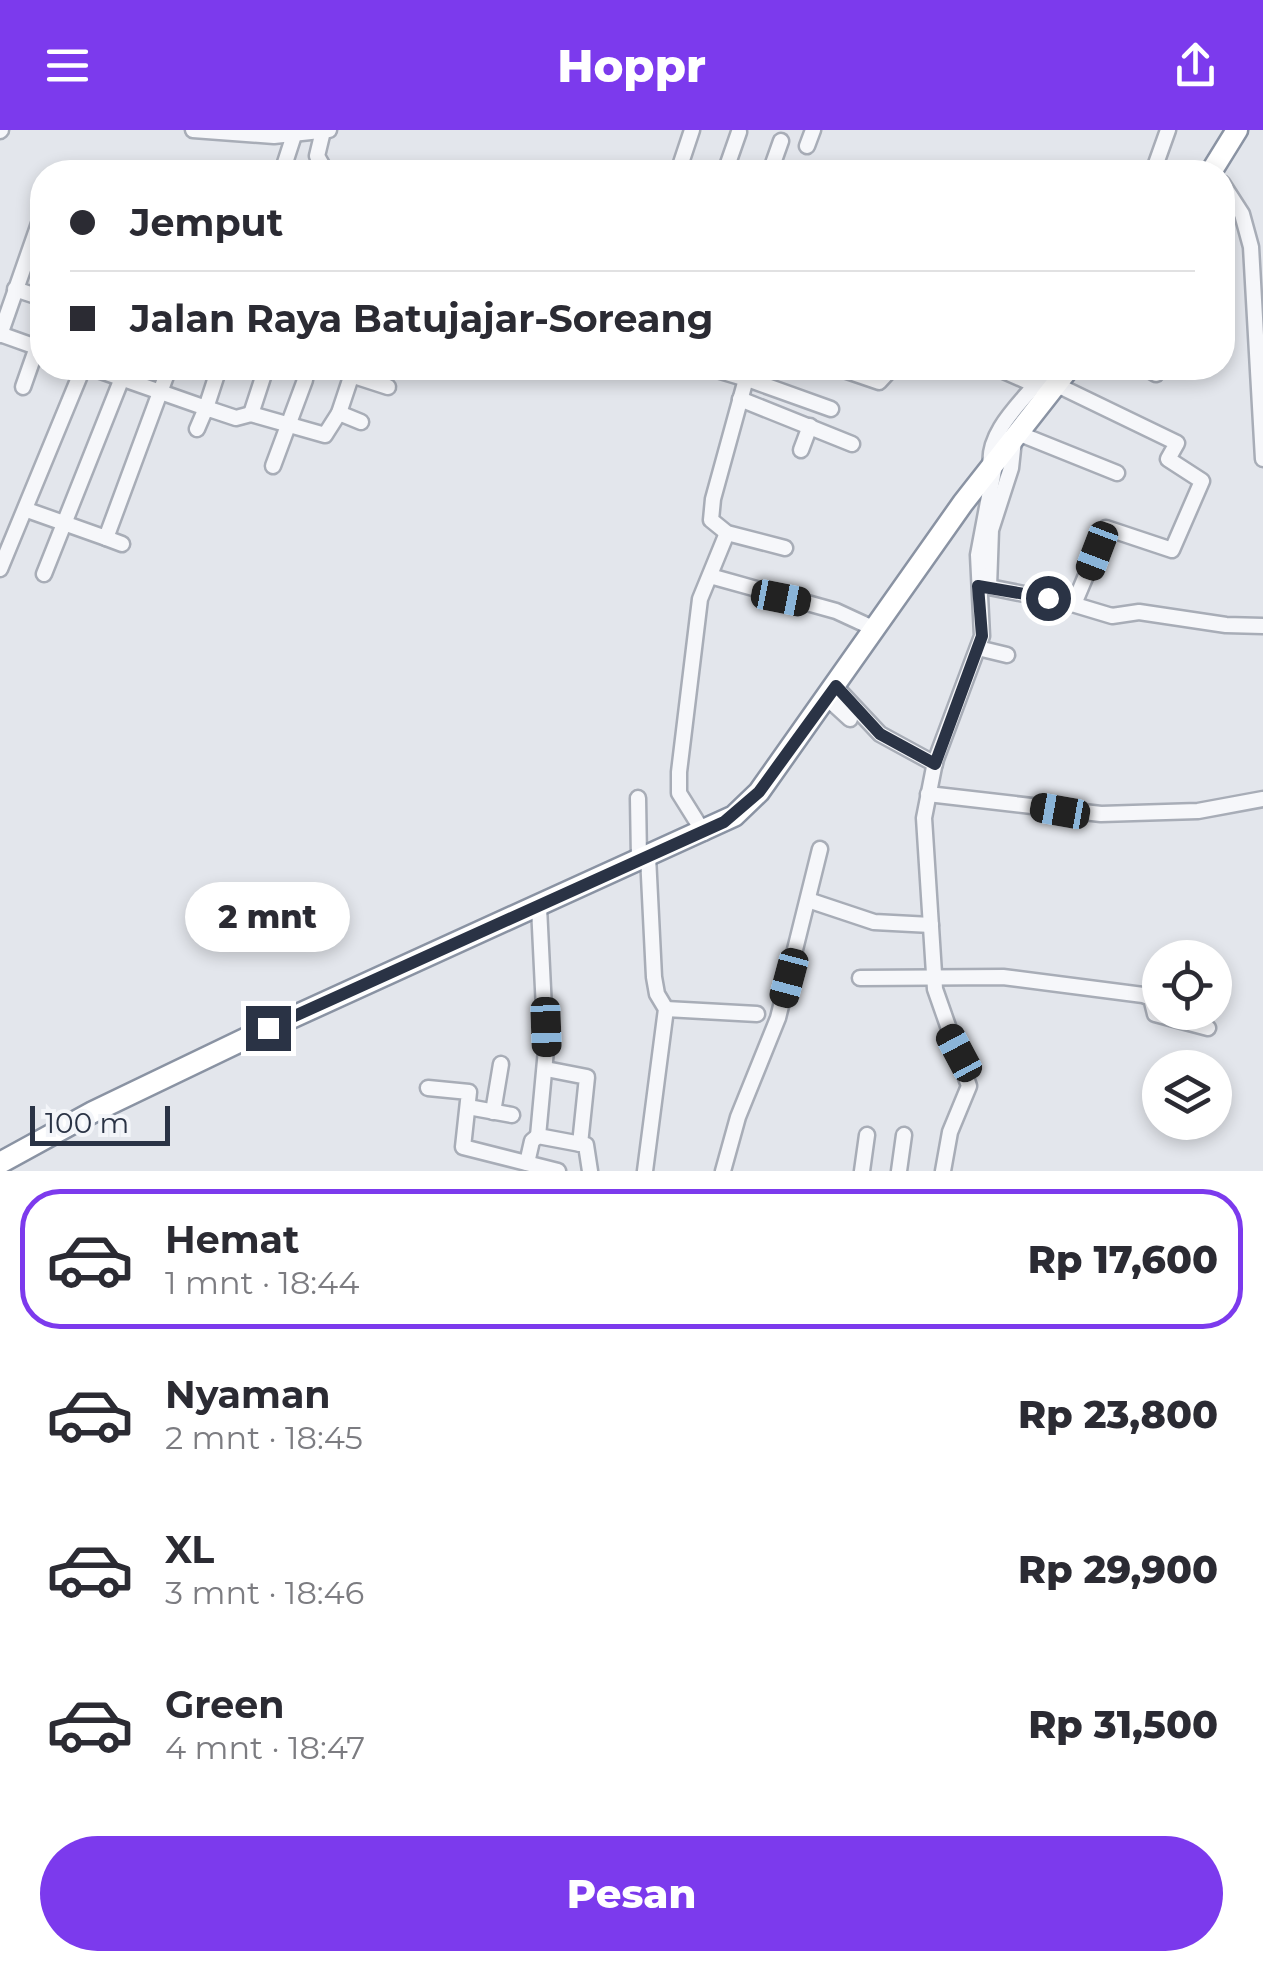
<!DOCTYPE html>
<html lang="id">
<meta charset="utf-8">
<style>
body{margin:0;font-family:Montserrat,sans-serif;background:#f7f7f7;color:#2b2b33;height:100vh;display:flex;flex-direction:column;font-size:38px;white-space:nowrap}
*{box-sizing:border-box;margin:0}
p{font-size:32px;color:#7c7c81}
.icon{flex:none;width:55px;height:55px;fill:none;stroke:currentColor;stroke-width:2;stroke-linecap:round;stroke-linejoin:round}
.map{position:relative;height:1041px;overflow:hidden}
.details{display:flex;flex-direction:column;background:#fff;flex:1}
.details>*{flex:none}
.top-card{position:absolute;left:30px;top:30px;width:1205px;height:220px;border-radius:40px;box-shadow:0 5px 15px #0003;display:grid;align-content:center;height:220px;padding:0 40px;background:#fff}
.buttons{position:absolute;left:1142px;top:810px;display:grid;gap:20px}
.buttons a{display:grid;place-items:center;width:90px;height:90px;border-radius:50%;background:#fff;box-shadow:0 5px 15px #0003;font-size:50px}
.scale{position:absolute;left:30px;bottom:25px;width:140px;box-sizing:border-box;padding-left:10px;border:5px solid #2a3345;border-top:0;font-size:28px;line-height:35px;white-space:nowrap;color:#2a3345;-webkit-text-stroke:8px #f3f5f9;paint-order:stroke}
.end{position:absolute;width:45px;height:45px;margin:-22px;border:12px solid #2a3345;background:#fff;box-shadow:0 0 0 5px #fff}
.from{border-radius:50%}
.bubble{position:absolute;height:70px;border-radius:35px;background:#fff;box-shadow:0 5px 15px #0003;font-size:32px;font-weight:800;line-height:70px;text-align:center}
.car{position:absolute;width:30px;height:60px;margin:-30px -15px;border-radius:12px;box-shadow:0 0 8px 2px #0007;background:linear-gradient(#222 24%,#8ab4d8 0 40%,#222 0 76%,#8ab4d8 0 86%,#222 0)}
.top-card b{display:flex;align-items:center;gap:35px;height:95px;font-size:38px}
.top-card b+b{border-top:2px solid #e1e1e2}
.top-card i{width:25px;height:25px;background:#2b2b33}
ul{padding:18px 0 0;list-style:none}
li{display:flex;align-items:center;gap:30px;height:140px;margin:0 20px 15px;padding:0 20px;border:5px solid transparent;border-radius:40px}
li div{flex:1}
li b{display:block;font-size:38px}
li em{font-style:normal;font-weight:800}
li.selected{border-color:#7c3aed}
li>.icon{width:90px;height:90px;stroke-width:1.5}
.primary-button{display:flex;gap:20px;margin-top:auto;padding:20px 40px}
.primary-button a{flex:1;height:115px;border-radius:60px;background:#7c3aed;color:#fff;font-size:40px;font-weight:800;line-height:115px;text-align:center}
header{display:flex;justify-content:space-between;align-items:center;height:130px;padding:0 40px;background:#7c3aed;color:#fff;font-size:45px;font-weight:800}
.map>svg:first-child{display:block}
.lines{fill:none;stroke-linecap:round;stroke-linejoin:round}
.minor-casing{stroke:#a8adb7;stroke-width:19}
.highway-casing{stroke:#8a93a3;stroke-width:25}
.minor{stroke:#f6f7fa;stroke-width:14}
.highway{stroke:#fff;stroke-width:20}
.route{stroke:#2a3345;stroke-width:12}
</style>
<header><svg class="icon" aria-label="menu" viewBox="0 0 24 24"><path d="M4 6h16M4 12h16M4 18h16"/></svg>Hoppr<svg class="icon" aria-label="share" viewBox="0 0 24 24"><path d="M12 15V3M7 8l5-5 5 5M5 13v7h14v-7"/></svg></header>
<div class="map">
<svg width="1263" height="1041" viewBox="0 0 1263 1041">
<rect width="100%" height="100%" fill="#e3e6ec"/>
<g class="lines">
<defs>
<g id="minor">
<path d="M193,0l81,6 55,-6"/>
<path d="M0,1l1,-1"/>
<path d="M323,1l-6,25 9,16"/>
<path d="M807,16l6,-16"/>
<path d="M282,42l12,-37"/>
<path d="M678,42l14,-42"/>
<path d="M725,42l14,-40"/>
<path d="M770,42l11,-31"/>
<path d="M1153,42l15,-42"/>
<path d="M1222,53l20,31 9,33 12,212"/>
<path d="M15,159l27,9"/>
<path d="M0,204l42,15"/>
<path d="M0,205l42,-120"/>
<path d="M92,238l114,40 13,-40"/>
<path d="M710,238l40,12"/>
<path d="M754,238l-4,12 81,29"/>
<path d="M838,238l41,14 13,-14"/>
<path d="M997,238l45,20"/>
<path d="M1146,238l10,6"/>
<path d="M351,245l37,12"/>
<path d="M746,249l-33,120 -2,21 16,13 58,15"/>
<path d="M23,257l14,-40"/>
<path d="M740,269l112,45"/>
<path d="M339,283l22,9"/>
<path d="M251,284l15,-46"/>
<path d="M197,299l9,-21 30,10 15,-4 74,21 14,-22 15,-45"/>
<path d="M1020,304l97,39"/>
<path d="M801,320l9,-24"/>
<path d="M273,336l32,-86"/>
<path d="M991,337c-6,-37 37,-70 58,-99"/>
<path d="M27,380l79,28 63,-170"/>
<path d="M106,408l16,6"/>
<path d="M0,439l83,-201"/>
<path d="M44,444l82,-206"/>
<path d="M710,446l126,35 39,18"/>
<path d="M981,456l8,1 2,-57 20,-62 3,-28"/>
<path d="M989,457l85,17 32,-76 66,22 30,-69 -34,-22 9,-16 -120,-58"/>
<path d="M1072,474l40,12 27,-4 87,13 37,1"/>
<path d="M978,518l29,7"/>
<path d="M835,556l45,48 55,30"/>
<path d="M827,568l23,21"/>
<path d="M928,664l173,20 97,-3 65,-12"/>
<path d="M638,668l1,61"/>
<path d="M704,703l-25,-40v-21l21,-173 27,-66"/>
<path d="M808,770l66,22 57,3"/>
<path d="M539,777l7,143 -8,86 48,9 4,26"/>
<path d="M860,848l143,-1 140,18 8,3 4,16 53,14"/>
<path d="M666,879l91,5"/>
<path d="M546,939l41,8 -7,67"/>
<path d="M428,958l41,4 -6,55 95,24"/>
<path d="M468,977l44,8"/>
<path d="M493,982l8,-48"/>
<path d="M527,1033l5,-22 6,-5"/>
<path d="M645,1041l21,-162 -9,-15 -3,-17 -6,-121"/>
<path d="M723,1041l15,-54 40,-99 42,-169"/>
<path d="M862,1041l5,-36"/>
<path d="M899,1041l5,-36"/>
<path d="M943,1041l7,-39 19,-46 -34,-97 -11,-171 11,-56 47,-126 -4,-81 16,-85"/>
</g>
<g id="highway">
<path d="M1211,42l26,-42"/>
<path d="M0,1033l93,-51 154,-74 487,-222 25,-24 204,-289 106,-135"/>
</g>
</defs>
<use href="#minor" class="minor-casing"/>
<use href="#highway" class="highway-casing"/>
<use href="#minor" class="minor"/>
<use href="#highway" class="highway"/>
</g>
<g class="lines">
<path class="route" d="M268,898l456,-206 35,-30 77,-106 44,48 55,30 47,-128 -4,-50 70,12"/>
</g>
</svg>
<div class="buttons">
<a><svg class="icon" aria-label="locate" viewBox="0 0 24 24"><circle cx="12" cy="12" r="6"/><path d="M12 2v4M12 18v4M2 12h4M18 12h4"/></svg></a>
<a><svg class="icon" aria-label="layers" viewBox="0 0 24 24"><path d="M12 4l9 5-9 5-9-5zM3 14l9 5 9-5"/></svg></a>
</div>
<div class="scale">100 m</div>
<i class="end from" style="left:1048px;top:468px"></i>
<i class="end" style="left:268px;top:898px"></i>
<div class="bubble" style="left:185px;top:752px;width:165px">2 mnt</div>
<i class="car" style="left:1097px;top:421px;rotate:201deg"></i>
<i class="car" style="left:781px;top:468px;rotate:101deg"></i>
<i class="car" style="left:1060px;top:681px;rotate:280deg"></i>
<i class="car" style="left:789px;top:848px;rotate:195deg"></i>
<i class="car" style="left:546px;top:897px;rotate:178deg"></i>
<i class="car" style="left:959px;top:923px;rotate:332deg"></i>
<div class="top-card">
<b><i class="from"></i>Jemput</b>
<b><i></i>Jalan Raya Batujajar-Soreang</b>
</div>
</div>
<section class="details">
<ul>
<li class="selected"><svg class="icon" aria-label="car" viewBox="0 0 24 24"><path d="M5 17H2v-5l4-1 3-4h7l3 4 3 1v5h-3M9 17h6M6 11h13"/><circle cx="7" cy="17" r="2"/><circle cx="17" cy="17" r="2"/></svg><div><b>Hemat</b><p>1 mnt · 18:44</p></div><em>Rp 17,600</em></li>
<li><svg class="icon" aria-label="car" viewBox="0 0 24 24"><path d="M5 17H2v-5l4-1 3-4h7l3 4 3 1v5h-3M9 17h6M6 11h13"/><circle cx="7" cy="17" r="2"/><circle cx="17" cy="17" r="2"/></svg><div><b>Nyaman</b><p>2 mnt · 18:45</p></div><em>Rp 23,800</em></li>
<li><svg class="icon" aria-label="car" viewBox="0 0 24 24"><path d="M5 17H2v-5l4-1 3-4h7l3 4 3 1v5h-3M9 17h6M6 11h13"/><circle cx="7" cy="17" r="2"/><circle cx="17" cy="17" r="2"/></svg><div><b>XL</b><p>3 mnt · 18:46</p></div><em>Rp 29,900</em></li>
<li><svg class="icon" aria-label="car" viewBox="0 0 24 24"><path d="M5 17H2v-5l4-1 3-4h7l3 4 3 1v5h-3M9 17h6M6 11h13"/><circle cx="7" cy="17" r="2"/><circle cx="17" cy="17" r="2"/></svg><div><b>Green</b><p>4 mnt · 18:47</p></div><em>Rp 31,500</em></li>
</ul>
<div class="primary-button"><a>Pesan</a></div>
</section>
